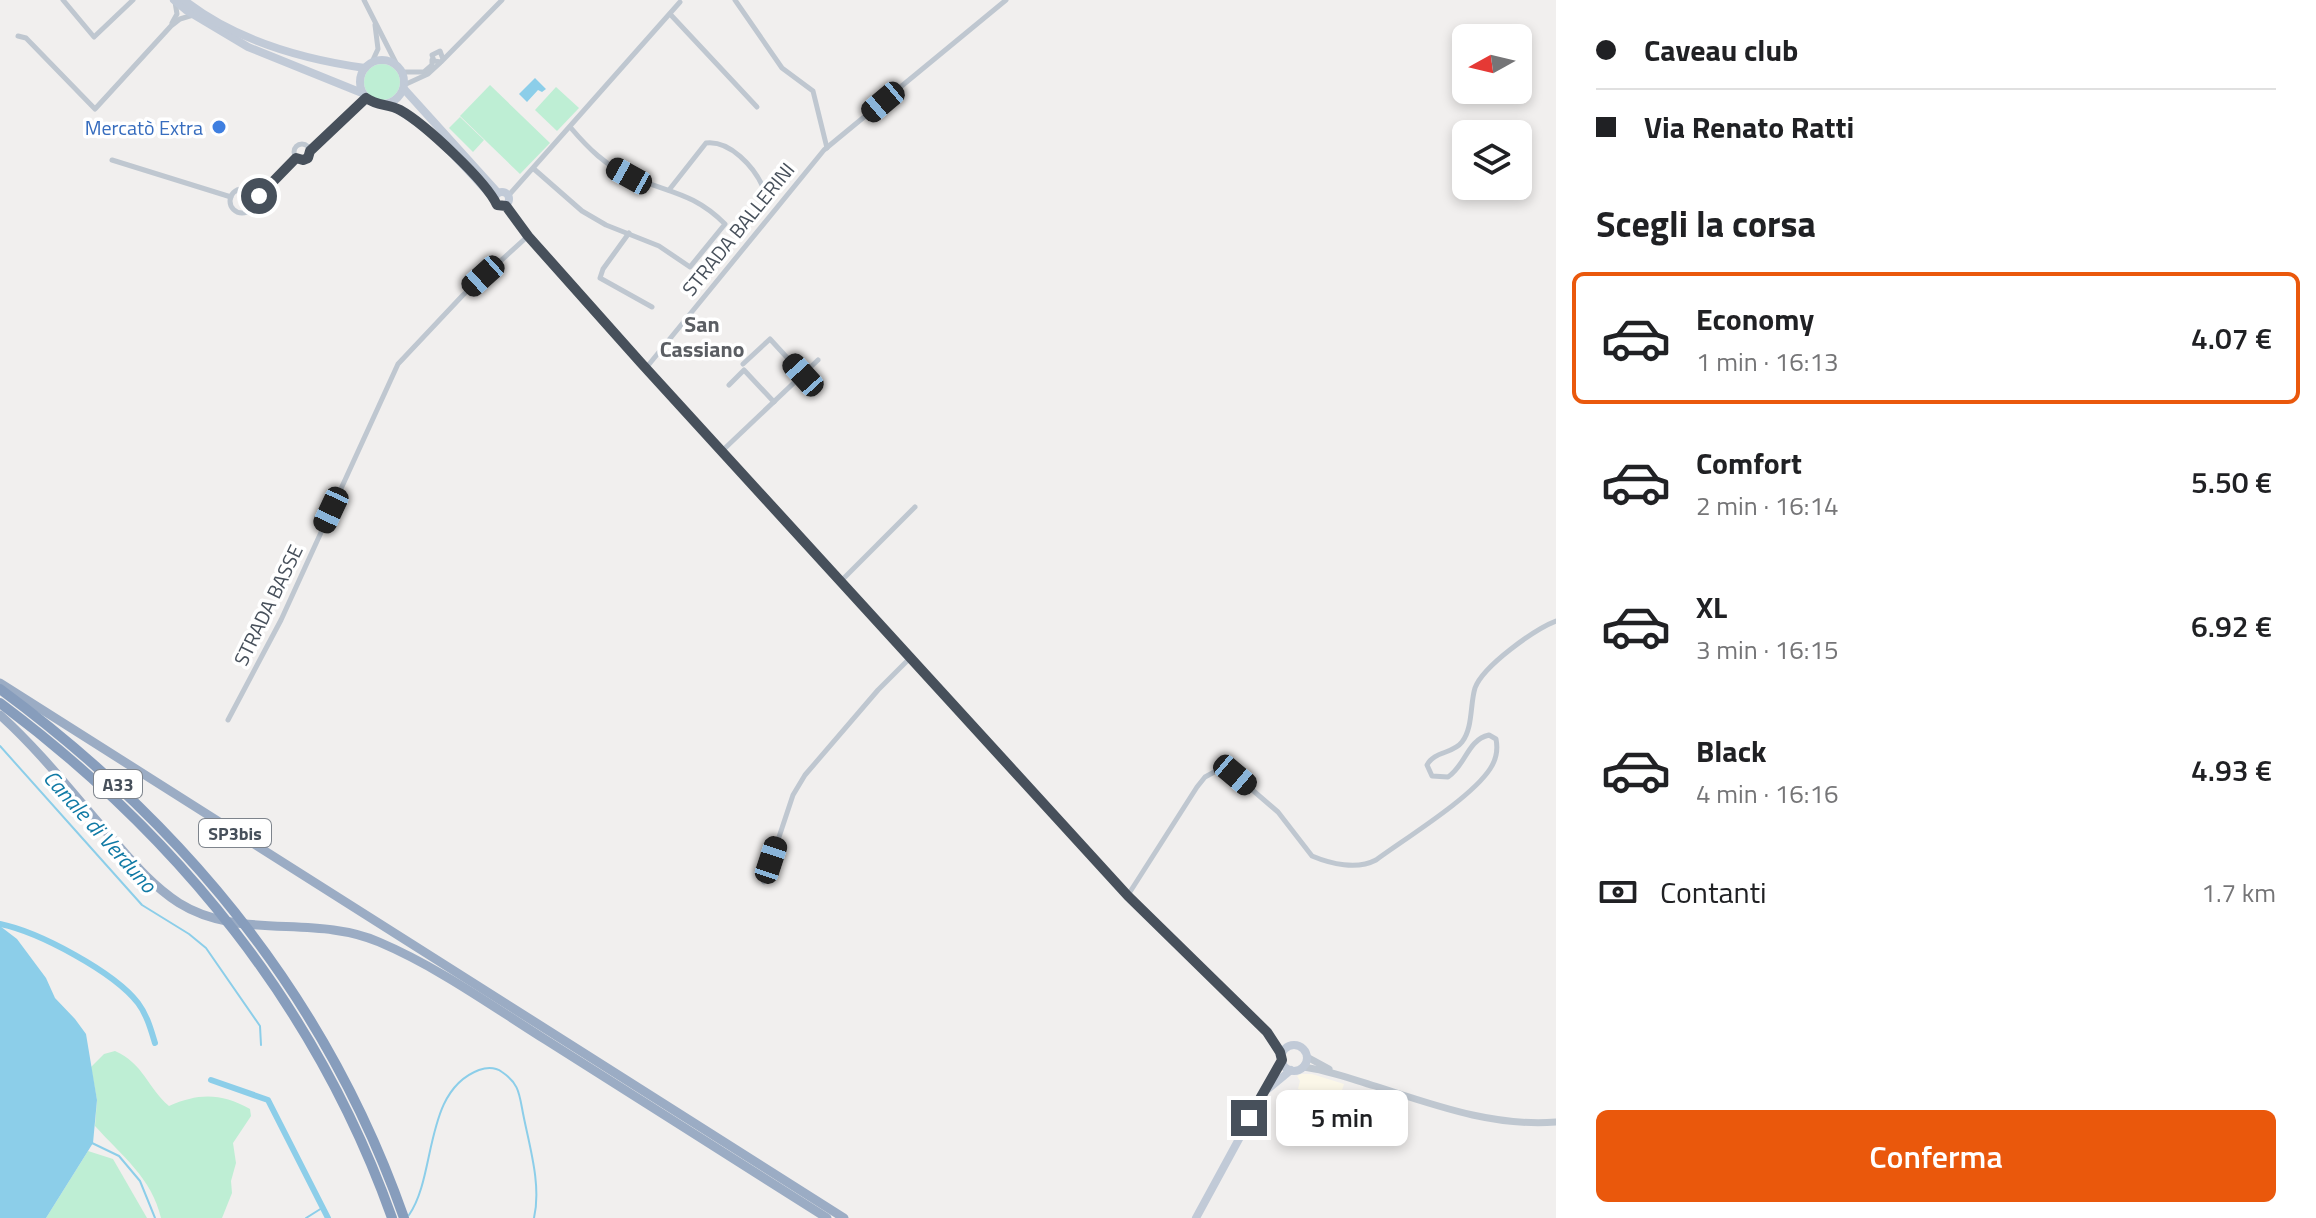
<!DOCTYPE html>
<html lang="it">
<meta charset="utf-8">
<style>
body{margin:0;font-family:"Titillium Web",sans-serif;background:#f6f6f6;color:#202124;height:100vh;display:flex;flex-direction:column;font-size:30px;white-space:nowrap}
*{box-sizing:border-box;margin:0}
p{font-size:26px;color:#757577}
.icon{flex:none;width:44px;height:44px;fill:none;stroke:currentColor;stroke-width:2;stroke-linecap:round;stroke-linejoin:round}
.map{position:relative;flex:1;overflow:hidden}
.drawer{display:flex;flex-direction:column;background:#fff;width:760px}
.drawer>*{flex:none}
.banner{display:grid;align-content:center;height:176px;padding:0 40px;background:#fff}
.needle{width:52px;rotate:262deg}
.controls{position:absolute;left:1452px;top:24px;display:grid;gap:16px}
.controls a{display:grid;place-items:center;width:80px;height:80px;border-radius:12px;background:#fff;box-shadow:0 4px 12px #0003;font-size:40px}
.end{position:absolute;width:36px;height:36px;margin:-18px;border:10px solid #47505b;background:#fff;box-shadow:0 0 0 4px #fff}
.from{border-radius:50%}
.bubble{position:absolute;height:56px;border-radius:12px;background:#fff;box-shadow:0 4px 12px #0003;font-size:26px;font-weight:600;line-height:56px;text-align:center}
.car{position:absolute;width:24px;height:48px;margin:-24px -12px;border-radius:10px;box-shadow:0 0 6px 2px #0007;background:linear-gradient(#222 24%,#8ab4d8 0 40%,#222 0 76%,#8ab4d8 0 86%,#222 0)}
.banner b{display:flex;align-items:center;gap:28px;height:76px;font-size:30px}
.banner b+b{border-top:2px solid #e0e0e0}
.banner i{width:20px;height:20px;background:#202124}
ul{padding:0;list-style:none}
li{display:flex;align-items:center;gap:24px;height:132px;margin:0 16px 12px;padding:0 24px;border:4px solid transparent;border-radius:12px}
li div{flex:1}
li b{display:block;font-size:30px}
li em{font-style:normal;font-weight:600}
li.on{border-color:#ea580c}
li>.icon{width:72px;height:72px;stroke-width:1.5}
h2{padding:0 40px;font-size:36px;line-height:96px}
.pay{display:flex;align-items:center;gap:20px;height:88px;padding:0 40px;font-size:30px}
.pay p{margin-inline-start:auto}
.cta{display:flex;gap:16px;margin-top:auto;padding:16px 40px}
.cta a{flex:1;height:92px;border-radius:12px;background:#ea580c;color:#fff;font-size:32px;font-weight:600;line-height:92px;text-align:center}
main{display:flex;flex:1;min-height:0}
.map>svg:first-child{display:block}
.commercial{fill:#fbf7e8}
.green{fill:#beeed4}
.water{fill:#8ccee9}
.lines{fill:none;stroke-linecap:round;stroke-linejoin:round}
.stream{stroke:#8ccee9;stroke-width:2}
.canal{stroke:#8ccee9;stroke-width:6}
.minor{stroke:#bfc7d0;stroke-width:5}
.tertiary{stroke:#bfc7d0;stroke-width:7}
.secondary{stroke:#c1cad7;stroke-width:8}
.trunk{stroke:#9bacc4;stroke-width:9}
.motorway{stroke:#879dbc;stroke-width:10}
.route{stroke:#47505b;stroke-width:10}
.shop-dot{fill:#3f7fe0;stroke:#fff;stroke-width:3}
.labels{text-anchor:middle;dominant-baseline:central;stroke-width:7;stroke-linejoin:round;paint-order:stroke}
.shield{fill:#fff;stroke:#7e848c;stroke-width:2}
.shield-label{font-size:18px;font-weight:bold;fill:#47505b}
.shop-label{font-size:20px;fill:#366cbe;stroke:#fff;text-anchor:end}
.street-label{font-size:20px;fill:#47505b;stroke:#fff}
.neighbourhood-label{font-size:22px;font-weight:bold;fill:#5b5e63;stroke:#fff}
.water-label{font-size:22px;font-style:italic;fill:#107aa5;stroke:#fff}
</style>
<main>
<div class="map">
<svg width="1556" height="1218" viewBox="0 0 1556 1218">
<rect width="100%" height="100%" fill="#f1efee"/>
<path class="commercial" d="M1301,1074h11l32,10 -6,19 -40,-14 2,-8 -3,-5z"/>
<g class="green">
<circle cx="382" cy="82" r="18"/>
<path d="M490,85l60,58 -30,31 -60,-58z"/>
<path d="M556,87l23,21 -22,23 -22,-21z"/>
<path d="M460,117l24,23 -11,12 -24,-24z"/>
<path d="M115,1051c29,13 32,36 54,55 30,-13 52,-13 81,3l1,7 -18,27 3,20 -5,18 1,12 -10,25h-61c-9,-40 -40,-63 -66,-92l2,-26 -6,-33 13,-13z"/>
<path d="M88,1151l25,8 34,59h-101z"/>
</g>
<g class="water">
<path d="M535,78l11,11 -4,3 -4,-2 -11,12 -8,-8z"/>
<path d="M0,926l17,13 29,39 9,20 20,21 11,15 11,66 -4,43 -47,75h-46z"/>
</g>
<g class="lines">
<g class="stream">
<path d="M0,746l142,159 47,29 17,14 54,78 1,19"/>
<path d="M92,1143l27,13 21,25 15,37"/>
<path d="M409,1215c28,-40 14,-124 70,-145 9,-3 16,-3 23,2 15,10 17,19 20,36 6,34 20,75 12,110"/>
<path d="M306,1218l16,-10"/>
</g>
<g class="canal">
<path d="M0,924c39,8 114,48 138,79 9,12 13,27 17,40"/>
<path d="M211,1080l57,20 60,118"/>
</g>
<g class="minor">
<path d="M63,0l31,37 39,-37"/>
<path d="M364,0l33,65"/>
<path d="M735,0l47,68 31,23 14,57"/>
<path d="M670,14l87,93"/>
<path d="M172,23l5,-9 -2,-12"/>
<path d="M18,36l8,2 69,71 76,-83 9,-7 13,-4"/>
<path d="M443,59l-3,-8 -8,4 2,6 7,1 61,-62"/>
<path d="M372,62l6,-13 -3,-24"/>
<path d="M402,72h22l8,-7v-5"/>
<path d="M404,85l24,-11 12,-11"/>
<circle cx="302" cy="152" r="8"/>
<path d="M310,151l56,-53"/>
<path d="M112,160l119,37"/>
<path d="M534,169l48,42 24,14 53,21 31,21 35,-43c-32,-32 -57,-31 -95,-48 -24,-10 -42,-28 -59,-48"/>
<circle cx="242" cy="201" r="12"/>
<path d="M669,190l37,-47c24,-3 48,24 57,44"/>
<path d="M508,196l172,-194"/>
<path d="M254,198l42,-40"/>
<path d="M629,233l-26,36 -3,9 52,29"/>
<path d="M743,364l27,-25 33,36"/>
<path d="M646,368l178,-218 182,-150"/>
<path d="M729,385l15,-15 30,32"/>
<path d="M723,450l95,-90"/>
<path d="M842,580l73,-73"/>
<path d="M228,720l53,-100 117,-256 65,-69 65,-59"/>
<path d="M764,882l29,-87 12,-20 73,-85 33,-33"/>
<path d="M1128,895l69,-108 8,-10 13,-7 17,5 43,37 34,44c19,8 45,14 64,4 30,-22 95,-62 114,-91 6,-9 8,-20 6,-30l-7,-4c-22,5 -23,30 -41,42l-16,-1 -5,-11c7,-14 26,-11 35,-23 11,-14 8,-38 13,-54 8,-22 60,-59 81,-67"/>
</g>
<g class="tertiary">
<path d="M1307,1057l22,12"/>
<path d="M1303,1067c25,3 48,12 72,19 59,19 118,41 181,36"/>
</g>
<g class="secondary">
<path d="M174,0l12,10 62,37 114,46"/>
<path d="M184,0c52,41 117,59 181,68"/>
<circle cx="382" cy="82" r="22"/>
<path d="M404,89l94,104"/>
<path d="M388,104c42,22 75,60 106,95"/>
<circle cx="502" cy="199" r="7"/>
<path d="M506,206l22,30 114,128 486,532 139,136 15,24"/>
<circle cx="1294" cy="1058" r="13"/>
<path d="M1268,1089l23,-19"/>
<path d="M1196,1218l86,-158"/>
</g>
<g class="trunk">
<path d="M0,683l844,535"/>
<path d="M0,715c40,36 74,80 110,121 21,24 41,49 69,67 60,38 136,11 200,39 59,25 113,64 167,98 94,59 187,119 281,178"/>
</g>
<g class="motorway">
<path d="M0,689c186,137 327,309 404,529"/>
<path d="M0,703c178,133 317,304 392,515"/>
</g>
</g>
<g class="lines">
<path class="route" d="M259,196l37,-38 7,2 5,-2 2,-7 56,-53c11,8 23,6 34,12 25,14 86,71 97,95l9,1 22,30 114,128 486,532 139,136 13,20 2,8 -33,58"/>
</g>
<circle class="shop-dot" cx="219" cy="127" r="8"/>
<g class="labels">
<g class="shield">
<rect x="94" y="770" width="48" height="28" rx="6"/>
<rect x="199" y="819" width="72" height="28" rx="6"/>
</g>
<g class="shield-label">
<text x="118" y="784">A33</text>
<text x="235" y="833">SP3bis</text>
</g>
<g class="shop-label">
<text x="203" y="127">Mercatò Extra</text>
</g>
<g class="street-label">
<text transform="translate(738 229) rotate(-51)">STRADA BALLERINI</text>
<text transform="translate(268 605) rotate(-64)">STRADA BASSE</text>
</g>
<g class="neighbourhood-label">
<text x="702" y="324">San<tspan x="702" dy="25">Cassiano</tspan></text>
</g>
<g class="water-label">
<text transform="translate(100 831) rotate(48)">Canale di Verduno</text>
</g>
</g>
</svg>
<div class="controls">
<a><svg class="needle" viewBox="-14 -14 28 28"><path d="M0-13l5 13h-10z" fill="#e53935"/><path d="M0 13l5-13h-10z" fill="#757577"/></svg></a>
<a><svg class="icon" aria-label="layers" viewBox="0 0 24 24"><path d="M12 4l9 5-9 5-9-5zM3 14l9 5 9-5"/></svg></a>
</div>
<i class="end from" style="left:259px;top:196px"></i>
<i class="end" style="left:1249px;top:1118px"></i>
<div class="bubble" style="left:1276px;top:1090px;width:132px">5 min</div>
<i class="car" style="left:883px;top:102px;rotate:230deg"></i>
<i class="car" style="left:629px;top:176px;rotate:299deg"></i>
<i class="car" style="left:483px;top:276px;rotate:228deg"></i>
<i class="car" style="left:803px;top:375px;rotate:318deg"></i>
<i class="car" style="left:331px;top:510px;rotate:205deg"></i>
<i class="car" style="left:1235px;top:775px;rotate:130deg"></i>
<i class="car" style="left:771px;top:860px;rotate:18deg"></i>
</div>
<section class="drawer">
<div class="banner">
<b><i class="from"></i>Caveau club</b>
<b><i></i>Via Renato Ratti</b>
</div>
<h2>Scegli la corsa</h2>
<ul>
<li class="on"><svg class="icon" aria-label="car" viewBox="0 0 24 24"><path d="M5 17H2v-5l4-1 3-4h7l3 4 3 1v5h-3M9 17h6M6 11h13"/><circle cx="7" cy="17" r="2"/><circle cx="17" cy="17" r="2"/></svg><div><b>Economy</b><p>1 min · 16:13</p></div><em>4.07 €</em></li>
<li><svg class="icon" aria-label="car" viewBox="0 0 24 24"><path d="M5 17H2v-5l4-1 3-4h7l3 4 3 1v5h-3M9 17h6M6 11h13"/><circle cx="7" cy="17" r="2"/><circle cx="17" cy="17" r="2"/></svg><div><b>Comfort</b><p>2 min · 16:14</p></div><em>5.50 €</em></li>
<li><svg class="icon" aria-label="car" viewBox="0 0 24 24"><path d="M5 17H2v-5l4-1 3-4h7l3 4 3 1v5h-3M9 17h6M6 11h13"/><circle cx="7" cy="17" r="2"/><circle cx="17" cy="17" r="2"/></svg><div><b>XL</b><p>3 min · 16:15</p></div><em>6.92 €</em></li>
<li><svg class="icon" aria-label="car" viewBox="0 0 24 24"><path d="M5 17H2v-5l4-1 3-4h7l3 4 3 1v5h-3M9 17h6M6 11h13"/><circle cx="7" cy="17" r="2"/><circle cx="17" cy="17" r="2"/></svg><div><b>Black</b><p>4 min · 16:16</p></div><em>4.93 €</em></li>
</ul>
<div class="pay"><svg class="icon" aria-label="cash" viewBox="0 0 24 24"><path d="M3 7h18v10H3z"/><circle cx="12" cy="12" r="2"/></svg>Contanti<p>1.7 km</p></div>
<div class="cta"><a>Conferma</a></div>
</section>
</main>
